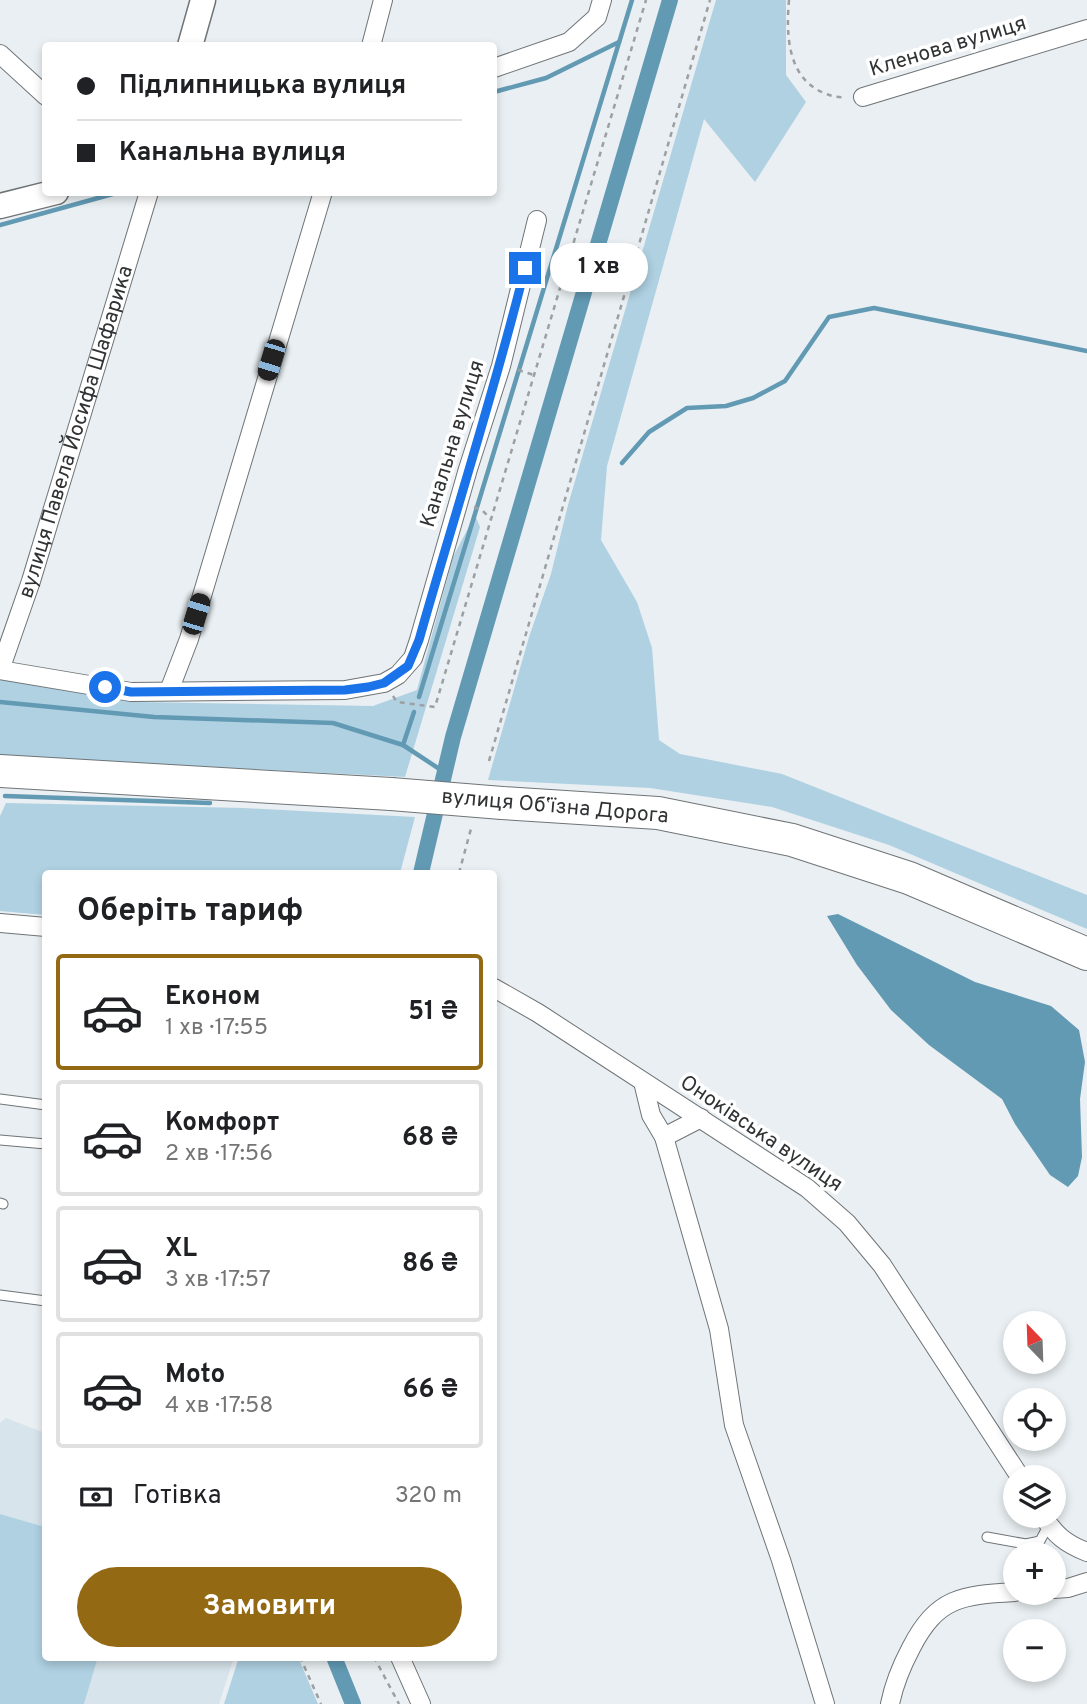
<!DOCTYPE html>
<html lang="uk">
<meta charset="utf-8">
<style>
body{margin:0;font-family:Overpass,sans-serif;background:#f2f2f2;color:#202124;height:100vh;display:flex;flex-direction:column;font-size:26px;white-space:nowrap}
*{box-sizing:border-box;margin:0}
p{font-size:23px;color:#757577}
.icon{flex:none;width:38px;height:38px;fill:none;stroke:currentColor;stroke-width:2;stroke-linecap:round;stroke-linejoin:round}
.map{position:relative;flex:1;overflow:hidden}
.panel{position:absolute;left:42px;top:870px;width:455px;height:791px;display:flex;flex-direction:column;background:#fff;border-radius:7px;box-shadow:0 4px 10px #0003}
.panel>*{flex:none}
.banner{position:absolute;left:42px;top:42px;width:455px;height:154px;border-radius:7px;box-shadow:0 4px 10px #0003;display:grid;align-content:center;height:154px;padding:0 35px;background:#fff}
.needle{width:46px;rotate:337deg}
.buttons{position:absolute;left:1003px;top:1311px;display:grid;gap:14px}
.buttons a{display:grid;place-items:center;width:63px;height:63px;border-radius:50%;background:#fff;box-shadow:0 4px 10px #0003;font-size:35px}
.end{position:absolute;width:32px;height:32px;margin:-16px;border:9px solid #1a73e8;background:#fff;box-shadow:0 0 0 4px #fff}
.from{border-radius:50%}
.bubble{position:absolute;height:49px;border-radius:24px;background:#fff;box-shadow:0 4px 10px #0003;font-size:23px;font-weight:700;line-height:49px;text-align:center}
.car{position:absolute;width:21px;height:42px;margin:-21px -10px;border-radius:9px;box-shadow:0 0 5px 2px #0007;background:linear-gradient(#222 24%,#8ab4d8 0 40%,#222 0 76%,#8ab4d8 0 86%,#222 0)}
.banner b{display:flex;align-items:center;gap:24px;height:66px;font-size:26px}
.banner b+b{border-top:2px solid #e0e0e0}
.banner i{width:18px;height:18px;background:#202124}
ul{padding:0;list-style:none}
li{display:flex;align-items:center;gap:21px;height:116px;margin:0 14px 10px;padding:0 21px;border:4px solid #e0e0e0;border-radius:7px}
li div{flex:1}
li b{display:block;font-size:26px}
li em{font-style:normal;font-weight:700}
li.on{border-color:#946914}
li>.icon{width:63px;height:63px;stroke-width:1.5}
h2{padding:0 35px;font-size:32px;line-height:84px}
.pay{display:flex;align-items:center;gap:18px;height:77px;padding:0 35px;font-size:26px}
.pay p{margin-inline-start:auto}
.button{display:flex;gap:14px;margin-top:auto;padding:14px 35px}
.button a{flex:1;height:80px;border-radius:42px;background:#946914;color:#fff;font-size:28px;font-weight:700;line-height:80px;text-align:center}
.map>svg:first-child{display:block}
.built{fill:#d7e4eb}
.green{fill:#afd1e2}
.water{fill:#629ab4}
.lines{fill:none;stroke-linecap:round;stroke-linejoin:round}
.stream{stroke:#629ab4;stroke-width:4.5}
.canal{stroke:#629ab4;stroke-width:16}
.lane-casing{stroke:#6f7476;stroke-width:11}
.street-casing{stroke:#6f7476;stroke-width:20}
.secondary-casing{stroke:#6f7476;stroke-width:27}
.highway-casing{stroke:#6f7476;stroke-width:34}
.path{stroke:#9ca0a2;stroke-width:2.5;stroke-dasharray:5 5;stroke-linecap:butt}
.lane{stroke:#fff;stroke-width:9}
.street{stroke:#fff;stroke-width:18}
.secondary{stroke:#fff;stroke-width:24}
.highway{stroke:#fff;stroke-width:32}
.highway-bridge-casing{stroke:#6f7476;stroke-width:34;stroke-linecap:butt}
.highway-bridge{stroke:#fff;stroke-width:32}
.route{stroke:#1a73e8;stroke-width:9}
.labels{text-anchor:middle;dominant-baseline:central;stroke-width:7;stroke-linejoin:round;paint-order:stroke}
.street-label{font-size:21px;fill:#303233;stroke:#fff}
</style>
<div class="map">
<svg width="1087" height="1704" viewBox="0 0 1087 1704">
<rect width="100%" height="100%" fill="#e9eff2"/>
<g class="built">
<path d="M6,1418l39,15v94l-45,-13v-91z"/>
<path d="M98,1657h136l-15,47h-135z"/>
</g>
<g class="green">
<path d="M716,0h70v75l20,27 -51,80 -51,-63 -97,347 -6,74 36,62 15,46 7,92 21,14 102,20 305,121v34l-198,-84 -117,-38 -122,-19 -162,-8 41,-143 22,-63 17,-69z"/>
<path d="M475,515l5,12 -75,250 -405,-21v-76l15,1 124,21 234,4 44,-16 36,-133z"/>
<path d="M6,803l238,5 171,9 -15,56h-354l-1,42 -45,-4v-95z"/>
<path d="M0,1514l45,13 1,130h52l-14,47h-84z"/>
<path d="M239,1657h59l20,47h-94z"/>
</g>
<path class="water" d="M838,914l137,68 76,24 28,24 6,32 -5,37 2,58 -4,19 -10,11 -18,-12 -35,-51 -13,-25 -73,-54 -38,-35 -34,-45 -30,-49z"/>
<g class="lines">
<g class="stream">
<path d="M494,92l52,-14 73,-36"/>
<path d="M0,225l120,-33"/>
<path d="M622,463l27,-31 38,-24 39,-2 27,-8 32,-17 44,-64 45,-9 213,43"/>
<path d="M419,697l213,-697"/>
<path d="M0,702l154,15 179,6 70,22 41,27"/>
<path d="M403,745l11,-33"/>
<path d="M5,796l205,7"/>
</g>
<g class="canal">
<path d="M421,873l32,-136 217,-737"/>
<path d="M334,1657l19,47"/>
</g>
<defs>
<g id="lane">
<path d="M0,1099l46,6"/>
<path d="M0,1140l46,4"/>
<path d="M0,1203l3,1"/>
<path d="M0,1295l46,6"/>
<path d="M987,1537l39,7 14,-3 9,-17"/>
</g>
<g id="street">
<path d="M371,46l12,-46"/>
<path d="M0,54l46,42"/>
<path d="M494,68l75,-26 28,-25 5,-17"/>
<path d="M863,97l224,-68"/>
<path d="M0,670l131,22 214,-2 39,-7 14,-8 15,-17 6,-18 49,-171 33,-103 36,-146"/>
<path id="s1" d="M0,670l31,-89 118,-389"/>
<path d="M169,691l20,-52 133,-444"/>
<path d="M0,923l46,4"/>
<path d="M494,988l44,25 269,175 40,35 35,42 138,212"/>
<path d="M643,1082l8,33 13,22 55,192 15,96 47,135 44,144"/>
<path d="M664,1137l37,-19"/>
<path d="M1043,1516c12,19 23,28 44,36"/>
<path d="M1054,1589l14,-1 19,-6"/>
<path d="M400,1657l21,47"/>
<path d="M890,1704c4,-20 12,-39 21,-56 26,-51 51,-53 104,-56"/>
</g>
<g id="secondary">
<path d="M190,46l13,-46"/>
<path d="M0,206l56,-14"/>
</g>
<g id="highway">
<path d="M0,771l391,23"/>
<path d="M502,803l156,10 134,27 117,38 178,76"/>
</g>
</defs>
<use href="#lane" class="lane-casing"/>
<use href="#street" class="street-casing"/>
<use href="#secondary" class="secondary-casing"/>
<use href="#highway" class="highway-casing"/>
<g class="path">
<path d="M789,0c-3,34 -2,78 35,93 7,3 14,5 22,4"/>
<path d="M518,370l16,5"/>
<path d="M474,507l8,3 9,9"/>
<path d="M393,696l4,6 38,5 211,-707"/>
<path d="M489,761l221,-761"/>
<path d="M459,873l13,-48"/>
<path d="M300,1657l21,47"/>
<path d="M374,1657l25,47"/>
</g>
<use href="#lane" class="lane"/>
<use href="#street" class="street"/>
<use href="#secondary" class="secondary"/>
<use href="#highway" class="highway"/>
<defs>
<path id="highway-bridge" d="M391,794l111,9"/>
</defs>
<use href="#highway-bridge" class="highway-bridge-casing"/>
<use href="#highway-bridge" class="highway-bridge"/>
</g>
<g class="lines">
<path class="route" d="M105,687l26,5 214,-2 23,-3 16,-4 24,-17 11,-26c35,-124 75,-246 106,-372"/>
</g>
<g class="labels">
<g class="street-label">
<text transform="translate(948 47) rotate(-17)">Кленова вулиця</text>
<text stroke="none"><textPath href="#s1" startOffset="250">вулиця Павела Йосифа Шафарика</textPath></text>
<text transform="translate(453 444) rotate(-73)">Канальна вулиця</text>
<text transform="translate(555 807) rotate(5)">вулиця Обʼїзна Дорога</text>
<text transform="translate(761 1134) rotate(34)">Оноківська вулиця</text>
</g>
</g>
</svg>
<div class="buttons">
<a><svg class="needle" viewBox="-14 -14 28 28"><path d="M0-13l5 13h-10z" fill="#e53935"/><path d="M0 13l5-13h-10z" fill="#757577"/></svg></a>
<a><svg class="icon" aria-label="locate" viewBox="0 0 24 24"><circle cx="12" cy="12" r="6"/><path d="M12 2v4M12 18v4M2 12h4M18 12h4"/></svg></a>
<a><svg class="icon" aria-label="layers" viewBox="0 0 24 24"><path d="M12 4l9 5-9 5-9-5zM3 14l9 5 9-5"/></svg></a>
<a>+</a>
<a>−</a>
</div>
<i class="end from" style="left:105px;top:687px"></i>
<i class="end" style="left:525px;top:268px"></i>
<div class="bubble" style="left:550px;top:243px;width:98px">1 хв</div>
<i class="car" style="left:271px;top:360px;rotate:197deg"></i>
<i class="car" style="left:196px;top:614px;rotate:17deg"></i>
<div class="banner">
<b><i class="from"></i>Підлипницька вулиця</b>
<b><i></i>Канальна вулиця</b>
</div>
<section class="panel">
<h2>Оберіть тариф</h2>
<ul>
<li class="on"><svg class="icon" aria-label="car" viewBox="0 0 24 24"><path d="M5 17H2v-5l4-1 3-4h7l3 4 3 1v5h-3M9 17h6M6 11h13"/><circle cx="7" cy="17" r="2"/><circle cx="17" cy="17" r="2"/></svg><div><b>Економ</b><p>1 хв · 17:55</p></div><em>51 ₴</em></li>
<li><svg class="icon" aria-label="car" viewBox="0 0 24 24"><path d="M5 17H2v-5l4-1 3-4h7l3 4 3 1v5h-3M9 17h6M6 11h13"/><circle cx="7" cy="17" r="2"/><circle cx="17" cy="17" r="2"/></svg><div><b>Комфорт</b><p>2 хв · 17:56</p></div><em>68 ₴</em></li>
<li><svg class="icon" aria-label="car" viewBox="0 0 24 24"><path d="M5 17H2v-5l4-1 3-4h7l3 4 3 1v5h-3M9 17h6M6 11h13"/><circle cx="7" cy="17" r="2"/><circle cx="17" cy="17" r="2"/></svg><div><b>XL</b><p>3 хв · 17:57</p></div><em>86 ₴</em></li>
<li><svg class="icon" aria-label="car" viewBox="0 0 24 24"><path d="M5 17H2v-5l4-1 3-4h7l3 4 3 1v5h-3M9 17h6M6 11h13"/><circle cx="7" cy="17" r="2"/><circle cx="17" cy="17" r="2"/></svg><div><b>Moto</b><p>4 хв · 17:58</p></div><em>66 ₴</em></li>
</ul>
<div class="pay"><svg class="icon" aria-label="cash" viewBox="0 0 24 24"><path d="M3 7h18v10H3z"/><circle cx="12" cy="12" r="2"/></svg>Готівка<p>320 m</p></div>
<div class="button"><a>Замовити</a></div>
</section>
</div>
